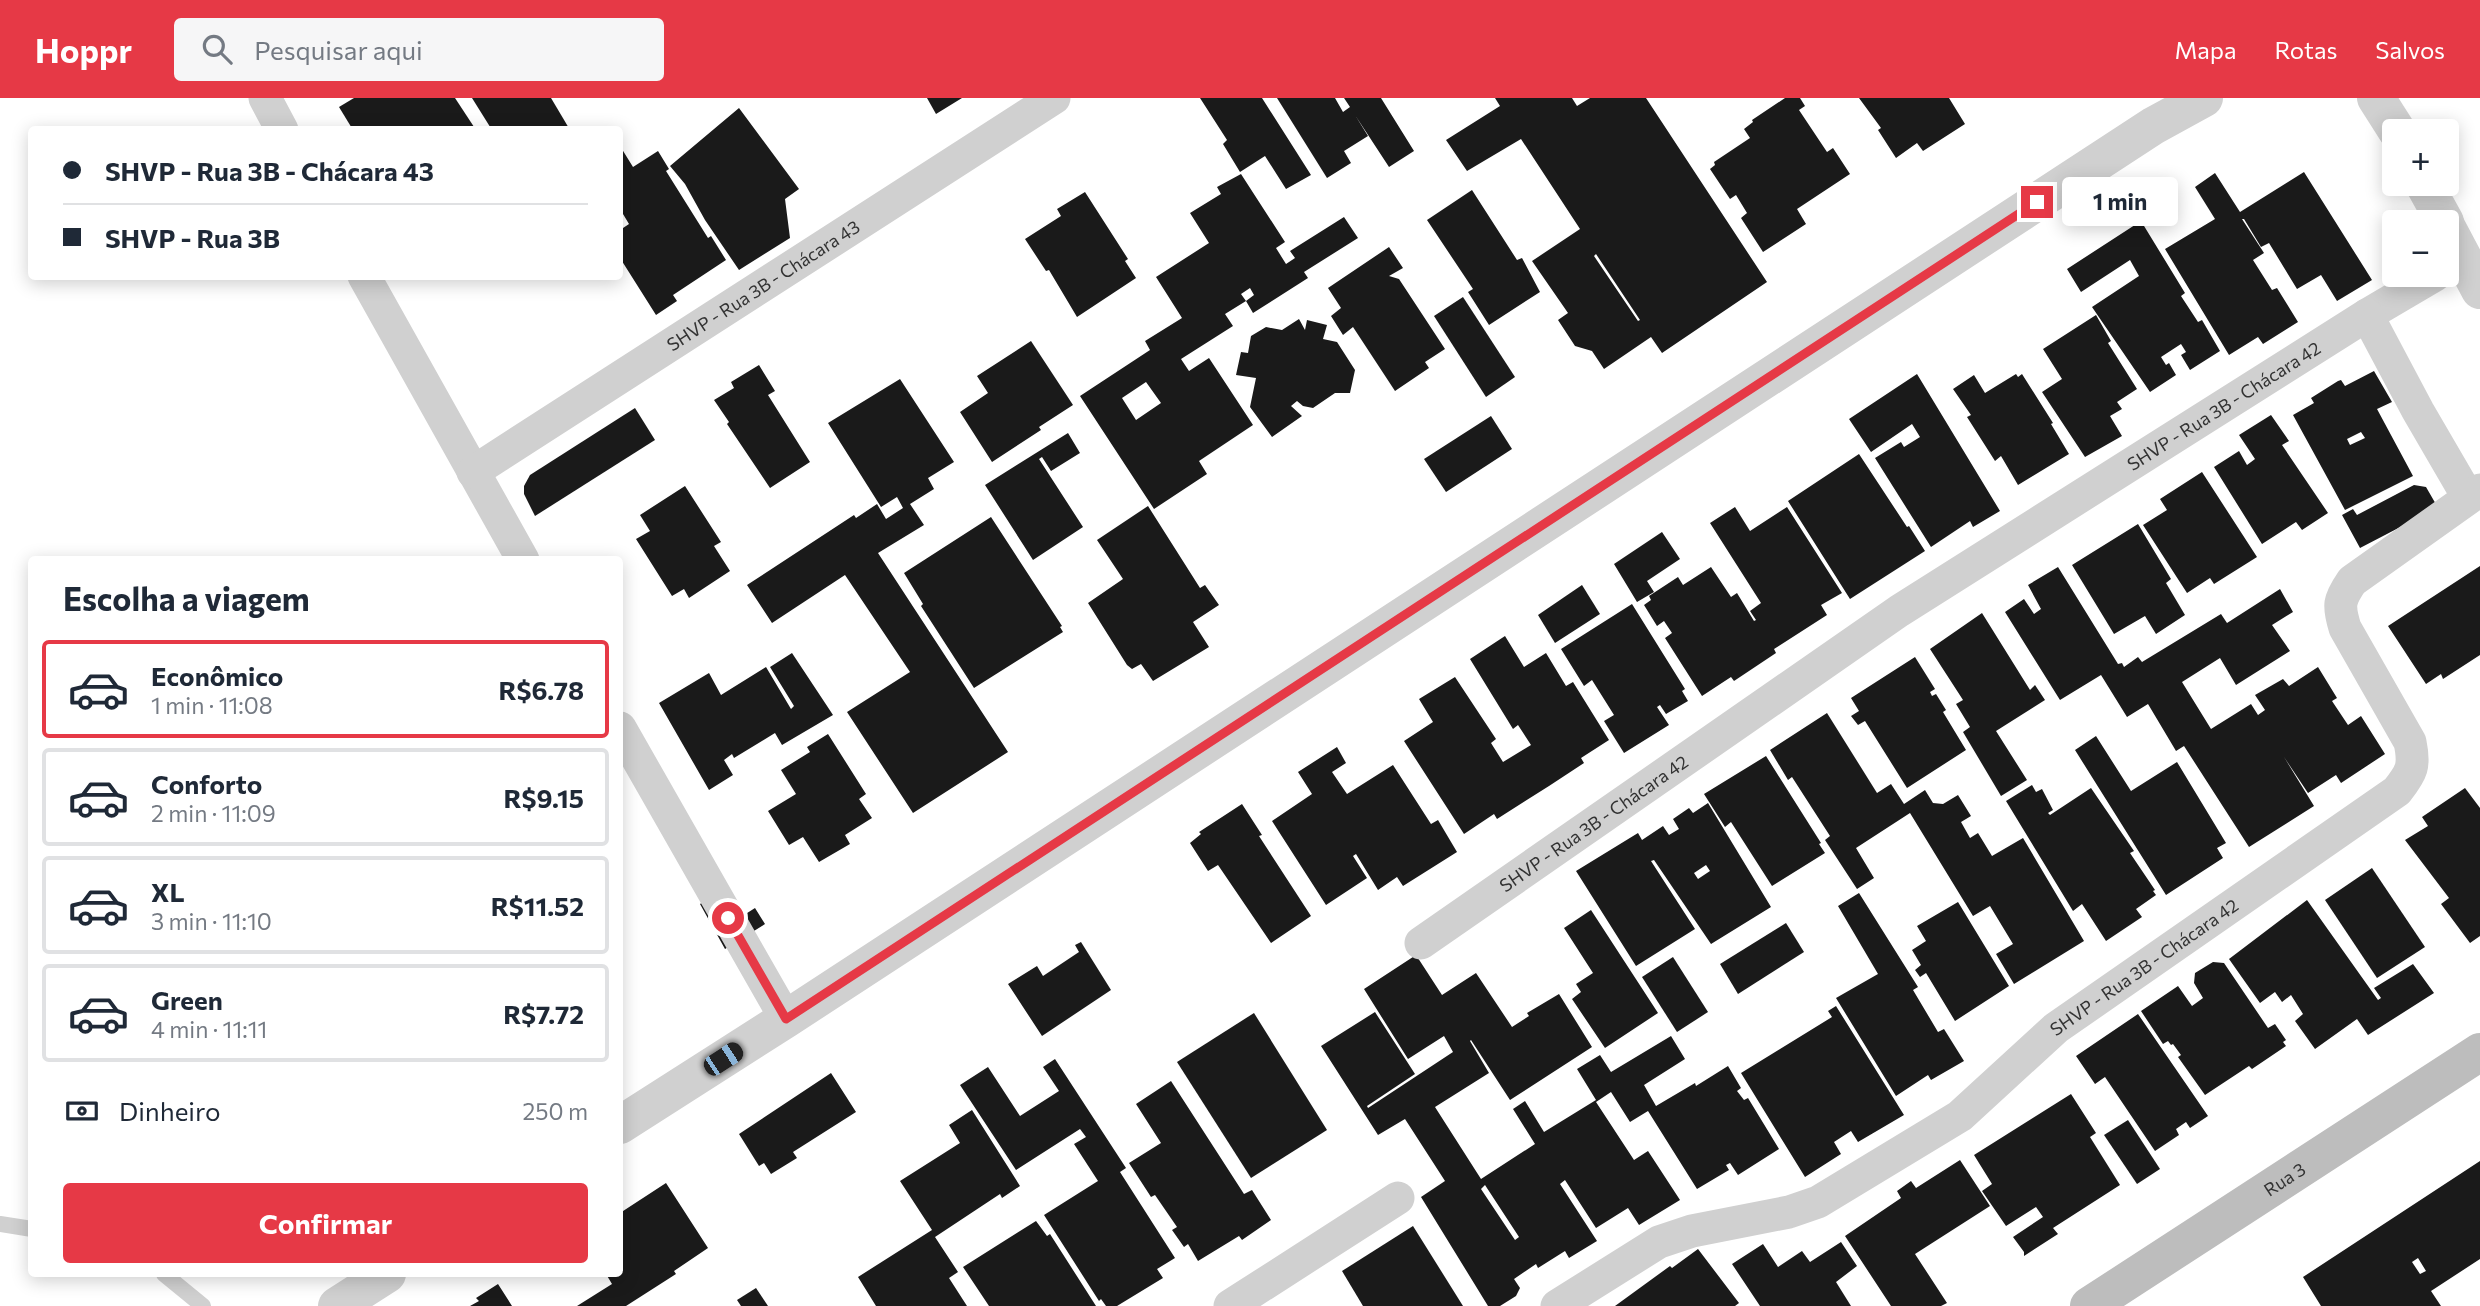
<!DOCTYPE html>
<html lang="pt">
<meta charset="utf-8">
<style>
body{margin:0;font-family:Commissioner,sans-serif;background:#f6f6f7;color:#1f2937;height:100vh;display:flex;flex-direction:column;font-size:26px;white-space:nowrap}
*{box-sizing:border-box;margin:0}
p{font-size:23px;color:#747a83}
.icon{flex:none;width:38px;height:38px;fill:none;stroke:currentColor;stroke-width:2;stroke-linecap:round;stroke-linejoin:round}
.map{position:relative;flex:1;overflow:hidden}
.panel{position:absolute;left:28px;top:458px;width:595px;height:721px;display:flex;flex-direction:column;background:#fff;border-radius:7px;box-shadow:0 4px 18px #0003}
.panel>*{flex:none}
.guide{position:absolute;left:28px;top:28px;width:595px;height:154px;border-radius:7px;box-shadow:0 4px 18px #0003;display:grid;align-content:center;height:154px;padding:0 35px;background:#fff}
.buttons{position:absolute;left:2382px;top:21px;display:grid;gap:14px}
.buttons a{display:grid;place-items:center;width:77px;height:77px;border-radius:7px;background:#fff;box-shadow:0 4px 18px #0003;font-size:35px}
.end{position:absolute;width:32px;height:32px;margin:-16px;border:9px solid #e63946;background:#fff;box-shadow:0 0 0 4px #fff}
.from{border-radius:50%}
.bubble{position:absolute;height:49px;border-radius:7px;background:#fff;box-shadow:0 4px 18px #0003;font-size:23px;font-weight:700;line-height:49px;text-align:center}
.car{position:absolute;width:21px;height:42px;margin:-21px -10px;border-radius:9px;box-shadow:0 0 5px 2px #0007;background:linear-gradient(#222 24%,#8ab4d8 0 40%,#222 0 76%,#8ab4d8 0 86%,#222 0)}
.guide b{display:flex;align-items:center;gap:24px;height:66px;font-size:26px}
.guide b+b{border-top:2px solid #e0e1e3}
.guide i{width:18px;height:18px;background:#1f2937}
ul{padding:0;list-style:none}
li{display:flex;align-items:center;gap:21px;height:98px;margin:0 14px 10px;padding:0 21px;border:4px solid #e0e1e3;border-radius:7px}
li div{flex:1}
li b{display:block;font-size:26px}
li em{font-style:normal;font-weight:700}
li.current{border-color:#e63946}
li>.icon{width:63px;height:63px;stroke-width:1.5}
h2{padding:0 35px;font-size:32px;line-height:84px}
.pay{display:flex;align-items:center;gap:18px;height:77px;padding:0 35px;font-size:26px}
.pay p{margin-inline-start:auto}
.cta{display:flex;gap:14px;margin-top:auto;padding:14px 35px}
.cta a{flex:1;height:80px;border-radius:7px;background:#e63946;color:#fff;font-size:28px;font-weight:700;line-height:80px;text-align:center}
header{display:flex;align-items:center;gap:42px;box-sizing:border-box;height:98px;padding:0 35px;background:#e63946;color:#fff}
header strong{font-size:33px}
nav{display:flex;gap:38px;margin-inline-start:auto;font-size:24px}
.search{width:490px;height:63px;background:#f6f6f7;display:flex;align-items:center;gap:18px;box-sizing:border-box;padding:0 24px;border-radius:7px;color:#747a83;font-size:26px}
.map>svg:first-child{display:block}
.building{fill:#1a1a1a;fill-rule:evenodd}
.lines{fill:none;stroke-linecap:round;stroke-linejoin:round}
.service{stroke:#d0d0d0;stroke-width:16}
.minor{stroke:#d0d0d0;stroke-width:33}
.tertiary{stroke:#d0d0d0;stroke-width:38}
.secondary{stroke:#bdbdbd;stroke-width:38}
.route{stroke:#e63946;stroke-width:9}
.labels{text-anchor:middle;dominant-baseline:central;stroke-width:7;stroke-linejoin:round;paint-order:stroke}
.street-label{font-size:18px;fill:#333;stroke:#fff}
</style>
<header>
<strong>Hoppr</strong>
<div class="search"><svg class="icon" aria-label="search" viewBox="0 0 24 24"><circle cx="10" cy="10" r="6"/><path d="M15 15l6 6"/></svg>Pesquisar aqui</div>
<nav><a>Mapa</a><a>Rotas</a><a>Salvos</a></nav>
</header>
<div class="map">
<svg width="2480" height="1208" viewBox="0 0 2480 1208">
<rect width="100%" height="100%" fill="#fff"/>
<g class="building">
<path d="M354,0h101l21,32h-123l-14,-23z"/>
<path d="M472,0h79l19,32h-78z"/>
<path d="M927,0h35l-26,16z"/>
<path d="M1200,0h62l49,77 -25,14 -21,-33 -25,16 -17,-28 4,-4z"/>
<path d="M1277,0h58l8,14 7,-5 -6,-9h37l33,53 -25,16 -34,-52 13,21 -24,15 7,12 -24,15z"/>
<path d="M1495,0h77l5,8 13,-8h56l121,184 -105,71 -11,-16 -47,32 -12,-18 -17,-5 -17,-26 10,-7 -36,-52 48,-32 -59,-90 -54,32 -21,-31 54,-34zM1596,156l44,66 -2,1 -44,-65z"/>
<path d="M1785,0h15l5,8 -6,4 28,42 6,-4 17,26 -53,35 9,15 -43,28 -22,-34 6,-5 -11,-18 -6,4 -20,-30 5,-4 -1,-3 36,-24 -6,-9 9,-7 -1,-2z"/>
<path d="M1859,0h90l16,26 -42,27 -6,-8 -21,15 -18,-28 3,-2z"/>
<path d="M739,10l60,81 -14,10 5,39 -51,32 -34,-50 -20,-36 -15,-18z"/>
<path d="M620,48l13,21 25,-16 11,18 -3,2 42,67 3,-2 15,24 -53,35 4,6 -21,14 -36,-57v-28l9,-6 -9,-15z"/>
<path d="M2304,74l68,108 -35,21 -16,-26 -24,14 -28,-46 -8,4 -17,-28h-2l22,34 -11,7 19,30 5,-2 21,34 -35,22 -5,-7 -29,18 -64,-106 50,-30 -20,-32 20,-14 25,39z"/>
<path d="M1241,76l44,68 -9,6 10,16 9,-6 -5,-7 54,-34 14,21 -54,34 4,6 -55,35 -7,-12 8,-6 -4,-7 -9,6 5,7 -21,13 8,12 -52,33 8,12 20,-13 44,67 -54,36 8,13 -53,35 -74,-113 70,-46 -5,-9 37,-23 -26,-41 53,-34 -19,-30 31,-19 -4,-7zM1146,284l15,21 -25,17 -14,-22z"/>
<path d="M1472,92l45,70 5,-2 18,34 -51,33 -21,-33 5,-3 -46,-69z"/>
<path d="M1085,94l43,67 -3,2 11,17 -59,39 -28,-47 -3,1 -21,-32 36,-23 -4,-7z"/>
<path d="M2141,123l44,72 -4,3 17,26 4,-2 18,31 -30,19 -9,-15 5,-3 -5,-8 -20,13 5,8 3,-2 7,12 -26,17 -58,-85 47,-31 -9,-16 -49,32 -14,-23z"/>
<path d="M1389,149l14,21 -14,8 10,3 46,70 -20,13 4,6 -34,23 -42,-64 -10,8 -12,-19 10,-8 -13,-20z"/>
<path d="M1463,199l52,80 -29,20 -52,-81z"/>
<path d="M2096,217l15,26 -3,2 29,46 -20,13 5,7 -12,7 12,20 -37,21 -43,-65 20,-13 -19,-30z"/>
<path d="M1299,221l6,11 2,-10 20,5 -4,14 14,3 18,28 -5,23h-15l-22,15 -10,-2 -6,-5 -6,5 11,10 -30,21 -22,-30 6,-29 -20,-3 5,-23 7,1 3,-17 15,-9 16,3z"/>
<path d="M1031,243l42,64 -34,22 2,3 -49,32 -32,-50 28,-19 -11,-17z"/>
<path d="M759,267l16,26 -7,4 42,67 -40,26 -43,-64 2,-2 -15,-22 20,-12 -3,-6z"/>
<path d="M2374,273l18,31 -15,7 36,67 -68,34 -52,-95 21,-12 -3,-5 27,-17 3,-1 4,6zM2361,334l4,6 -15,7 -3,-6z"/>
<path d="M1917,276l83,137 -27,16 -3,-6 -39,26 -56,-89 26,-16 3,5 16,-10 -8,-13 -41,28 -22,-33z"/>
<path d="M2016,276l2,3 4,-3 31,49 -2,1 18,30 -51,31 -17,-29 -6,5 -28,-44 4,-2 -18,-26 21,-14 11,18z"/>
<path d="M900,281l54,83 -26,16 6,11 -24,15 14,21 -46,28 130,199 -95,61 -66,-101 63,-40 -65,-97 -73,48 -25,-38 107,-70 2,3 21,-14 9,15 17,-11 -6,-11 -16,10 -53,-84z"/>
<path d="M635,310l20,32 -120,76 -11,-22v-8l6,-11z"/>
<path d="M2271,317l18,26 -7,4 46,68 -26,17 -6,-8 -34,22 -48,-77 25,-16 8,14 8,-6 -16,-24z"/>
<path d="M1491,318l21,33 -66,43 -22,-33z"/>
<path d="M1068,335l12,20 -29,18 -9,-14 -3,2 44,68 -50,33 -48,-75z"/>
<path d="M1859,356l48,73 2,-1 16,25 -75,48 -62,-98z"/>
<path d="M2202,374l55,85 -43,27 -4,-6 -23,15 -44,-68 24,-15 -7,-11z"/>
<path d="M2414,387l12,2 11,19 -2,3 -75,39 -18,-33 11,-6 4,6z"/>
<path d="M685,388l36,56 -7,4 16,25 -41,27 -5,-9 -12,7 -36,-57 14,-8 -10,-16z"/>
<path d="M1148,408l52,82 5,-3 14,20 -26,17 16,25 -56,34 -12,-17 -9,5 -5,-4 -39,-62 35,-24 -26,-39z"/>
<path d="M1735,409l15,24 37,-24 55,86 -21,12 6,10 -53,34 2,4 -42,28 -3,-4 -29,19 -37,-58 7,-5 -8,-12 -7,5 -13,-21 7,-5 -2,-4 29,-19 5,8 28,-18 20,30 6,-4 17,28 2,-1 -6,-9 11,-8 -51,-80z"/>
<path d="M991,419l71,109 -2,1 3,5 -89,56 -53,-82 2,-2 -19,-31z"/>
<path d="M2138,426l33,55 -5,4 19,32 -29,19 -11,-18 -31,18 -42,-69z"/>
<path d="M1662,434l18,27 -33,22 7,11 -17,10 -23,-38z"/>
<path d="M2480,468v89l-37,24 -2,-5 -15,10 -38,-58z"/>
<path d="M2058,469l60,97 4,-1 2,4 14,-10 4,5 79,-48 6,9 53,-34 13,23 -21,13 18,26 -54,34 -16,-27 -38,24 29,47 40,-25 7,11 7,-5 -10,-15 28,-16 6,7 29,-19 19,31 -5,3 16,24 13,-9 24,38 -44,29 -5,-8 -28,18 -24,-36 30,49 -65,41 -65,-101 -8,5 -28,-47 -21,13 -26,-42 -41,25 -55,-88 19,-13 10,15 7,-5 -13,-24z"/>
<path d="M1582,487l18,29 -45,29 -17,-28z"/>
<path d="M1632,506l53,85 -3,2 6,10 -22,13 -6,-9 -3,2 12,18 -45,28 -20,-32 10,-6 -22,-35 -8,6 -23,-37z"/>
<path d="M1982,515l48,77 5,-5 10,15 -49,31 31,49 -26,16 -38,-64 7,-5 -14,-23 7,-4 -33,-51z"/>
<path d="M1505,538l19,31 22,-14 20,33 7,-4 36,58 -28,18 3,5 -35,23 -52,33 -3,-5 -30,20 -60,-93 29,-19 -14,-23 36,-22 41,62 -5,4 12,19 28,-17 -13,-20 -5,4 -43,-70z"/>
<path d="M792,555l41,62 -51,30 -7,-12 -41,25 -2,-4 -8,6 9,15 -24,15 -50,-87 50,-30 12,22 45,-28 25,42 3,-3 -24,-39z"/>
<path d="M1915,559l20,32 -5,3 2,4 4,-2 10,16 -3,2 23,38 -59,38 -42,-67 -7,4 -7,-9 8,-5 -8,-13z"/>
<path d="M1827,615l50,80 14,-9 13,20 21,-14 8,13 10,1 15,-9 13,21 -10,6 9,16 8,-5 14,23 31,-18 61,103 -70,43 -18,-30 17,-10 -23,-38 -17,10 -63,-103 -54,35 18,30 -17,11 -32,-49 5,-4 -38,-59 -4,3 -18,-30z"/>
<path d="M828,636l38,60 -7,5 13,19 -27,17 5,9 -31,18 -16,-25 -14,8 -21,-34 28,-17 -15,-24 29,-18 -3,-5z"/>
<path d="M2096,638l35,55 46,-29 49,81 -9,5 6,10 -57,37 -91,-145z"/>
<path d="M1337,649l9,16 -14,9 15,22 46,-29 38,59 7,-4 19,32 -54,34 -6,-9 -19,13 -22,-36 -3,2 14,22 -41,27 -54,-84 40,-27 -14,-22z"/>
<path d="M1766,658l55,87 -2,1 6,9 -53,33 -41,-64 -6,5 -21,-33z"/>
<path d="M2032,687l4,7 6,-3 11,21 -5,3 2,2 41,-27 43,63 -4,2 25,37 -2,1 3,4 -20,14 6,8 -36,24 -24,-37 -9,7 -67,-110z"/>
<path d="M2465,690l15,20v128l-10,7 -29,-39 8,-6 -44,-58 23,-14 -6,-9z"/>
<path d="M1708,705l63,104 -60,37 -57,-84 -3,1 44,68 -59,37 -60,-95 62,-38 4,7 21,-14 6,9 10,-6 -6,-10 16,-11 4,5zM1706,767l4,6 -12,8 -4,-6z"/>
<path d="M1242,706l20,31 -3,1 52,80 -40,27 -53,-78 -10,6 -18,-28 11,-9 -2,-2z"/>
<path d="M2372,770l53,79 -48,31 -52,-78z"/>
<path d="M1859,795l59,94 -5,3 25,42 6,-3 20,32 -33,19 -3,-5 -32,21 -60,-98 42,-24 -40,-68z"/>
<path d="M716,796l17,28 22,-14 10,16 -40,25 -25,-45z"/>
<path d="M2307,802l71,100 3,-2 -7,-10 39,-24 21,29 -66,42 -11,-16 -42,30 -20,-28 8,-7 -12,-19 -9,7 -7,-10 -15,11 -31,-44z"/>
<path d="M1958,804l51,84 -54,35 -29,-48 -6,4 -5,-7 6,-5 -9,-15 14,-9 -9,-15z"/>
<path d="M1591,812l67,103 -53,35 -33,-49 9,-7 -5,-8 17,-11 -29,-45z"/>
<path d="M1786,825l18,29 -66,42 -18,-30z"/>
<path d="M1081,844l30,48 -69,46 -34,-52 29,-18 6,10 36,-24 -4,-7z"/>
<path d="M1416,857l26,40 34,-22 36,54 17,-11 -2,-3 32,-19 33,53 -82,53 -39,-60 -1,1 19,32 -54,34 46,72 54,-35 -22,-35 12,-8 19,31 52,-32 -19,-31 23,-14 11,17 60,-36 14,23 -41,26 12,21 39,-23 1,3 32,-20 13,22 -4,3 7,9 4,-2 31,51 -41,26 -8,-12 -4,2 3,5 -32,19 -49,-78 -18,11 -19,-30 -15,10 38,58 14,-9 32,49 -41,25 -11,-17 -32,20 -31,-48 -5,4 37,57 -28,17 -4,-7 -27,17 -2,-4 -22,15 6,9 -4,8 -16,10h-12l-67,-109 24,-16 -40,-62 -27,16 -57,-89 54,-34 40,62 -48,32 1,2 85,-56 -9,-16 -36,23 -44,-70zM1485,1087l34,52 -4,3 -34,-51z"/>
<path d="M1673,859l35,55 -31,20 -35,-55z"/>
<path d="M2213,864l11,1 44,65 7,-4 11,16 -3,2 3,4 -34,23 -3,-3 -44,29 -27,-38 3,-2 -8,-11 -2,1 -3,-4 -5,3 -22,-33 37,-25 14,20 11,-8 -9,-15 1,-10z"/>
<path d="M1836,908l68,109 -46,27 -7,-11 -17,11 7,12 -36,23 -64,-104 91,-56 -4,-6z"/>
<path d="M1254,915l73,117 -76,48 -74,-116z"/>
<path d="M2138,916l70,102 -18,12 -4,-6 -10,7 3,6 -24,16 -50,-74 -10,7 -19,-28z"/>
<path d="M1055,961l71,109 -6,4 55,86 -18,11 6,9 -46,28h-11l-5,-7 -2,2 -55,-86 54,-34 -24,-37 12,-7 -6,-8 -64,41 -56,-85 28,-18 32,49 39,-25 -16,-24z"/>
<path d="M831,975l25,39 -63,40 4,6 -26,16 -7,-11 -5,3 -20,-32z"/>
<path d="M1171,983l73,113 8,-4 19,30 -29,20 -3,-4 -41,25 -10,-17 -4,3 -12,-17 5,-3 -22,-32 -4,2 -22,-34 32,-20 -25,-39z"/>
<path d="M2071,996l25,39 -6,4 30,48 -67,43 5,6 -34,22v-4l-11,-15 30,-20 -7,-10 -30,19 -24,-35 10,-7 -18,-29z"/>
<path d="M972,1012l48,76 -18,12 -2,-4 -65,43 23,35 -9,6 18,28h-91l-18,-29 74,-47 -32,-49 60,-38 -11,-18z"/>
<path d="M2128,1022l32,49 -23,15 -33,-49z"/>
<path d="M1960,1062l30,46 -75,48 32,49 -6,3h-50l-46,-70 56,-38 -4,-7 14,-10 5,7z"/>
<path d="M2480,1063v98l-49,32 10,15h-120l-18,-29zM2418,1160l8,13 -6,3 -8,-12z"/>
<path d="M666,1085l42,65 -34,23 2,3 -50,32h-49l35,-22 -6,-10h14v-61z"/>
<path d="M1036,1123l11,15 3,-2 46,72h-107l-26,-39z"/>
<path d="M1413,1128l50,80h-100l-21,-35z"/>
<path d="M1841,1144l16,24 -21,16 15,24h-91l-28,-42 31,-20 15,23 24,-16 8,11z"/>
<path d="M1698,1151l41,54 -4,3h-120l55,-40 2,2z"/>
<path d="M498,1186l14,22h-42l9,-5 -3,-3z"/>
<path d="M756,1190l12,18h-27l-4,-6z"/>
</g>
<g class="lines">
<g class="service">
<path d="M0,1126l32,5"/>
<path d="M164,1176l39,32"/>
</g>
<g class="minor">
<path d="M265,0l17,32"/>
<path d="M364,178l159,284"/>
<path d="M2367,217l68,-40"/>
<path id="s1" d="M473,374l581,-374"/>
<path d="M620,630l166,291"/>
<path id="s2" d="M1421,845l478,-332 468,-296 51,96 50,86"/>
<path d="M1230,1208l168,-108"/>
<path id="s3" d="M1557,1208l102,-64 33,-11 97,-19 29,-10 142,-86 96,-88 341,-237c15,-19 18,-25 13,-49l-65,-114c-7,-23 -6,-28 7,-47l128,-91"/>
</g>
<g class="tertiary">
<path d="M2376,0l21,33"/>
<path d="M2424,86l21,38"/>
<path d="M2446,128l34,64"/>
<path d="M620,1027l166,-106 1367,-893 51,-28"/>
<path d="M337,1208l50,-32"/>
</g>
<path class="secondary" id="s4" d="M2089,1208l391,-254"/>
</g>
<g class="lines">
<path class="route" d="M728,820l58,101 1251,-817"/>
</g>
<g class="labels">
<g class="street-label">
<text stroke="none"><textPath href="#s1" startOffset="345">SHVP - Rua 3B - Chácara 43</textPath></text>
<text stroke="none"><textPath href="#s2" startOffset="966">SHVP - Rua 3B - Chácara 42</textPath></text>
<text stroke="none"><textPath href="#s2" startOffset="210">SHVP - Rua 3B - Chácara 42</textPath></text>
<text stroke="none"><textPath href="#s3" startOffset="688">SHVP - Rua 3B - Chácara 42</textPath></text>
<text stroke="none"><textPath href="#s4" startOffset="233">Rua 3</textPath></text>
</g>
</g>
</svg>
<div class="buttons">
<a>+</a>
<a>−</a>
</div>
<i class="end from" style="left:728px;top:820px"></i>
<i class="end" style="left:2037px;top:104px"></i>
<div class="bubble" style="left:2062px;top:79px;width:116px">1 min</div>
<i class="car" style="left:723px;top:961px;rotate:57deg"></i>
<div class="guide">
<b><i class="from"></i>SHVP - Rua 3B - Chácara 43</b>
<b><i></i>SHVP - Rua 3B</b>
</div>
<section class="panel">
<h2>Escolha a viagem</h2>
<ul>
<li class="current"><svg class="icon" aria-label="car" viewBox="0 0 24 24"><path d="M5 17H2v-5l4-1 3-4h7l3 4 3 1v5h-3M9 17h6M6 11h13"/><circle cx="7" cy="17" r="2"/><circle cx="17" cy="17" r="2"/></svg><div><b>Econômico</b><p>1 min · 11:08</p></div><em>R$6.78</em></li>
<li><svg class="icon" aria-label="car" viewBox="0 0 24 24"><path d="M5 17H2v-5l4-1 3-4h7l3 4 3 1v5h-3M9 17h6M6 11h13"/><circle cx="7" cy="17" r="2"/><circle cx="17" cy="17" r="2"/></svg><div><b>Conforto</b><p>2 min · 11:09</p></div><em>R$9.15</em></li>
<li><svg class="icon" aria-label="car" viewBox="0 0 24 24"><path d="M5 17H2v-5l4-1 3-4h7l3 4 3 1v5h-3M9 17h6M6 11h13"/><circle cx="7" cy="17" r="2"/><circle cx="17" cy="17" r="2"/></svg><div><b>XL</b><p>3 min · 11:10</p></div><em>R$11.52</em></li>
<li><svg class="icon" aria-label="car" viewBox="0 0 24 24"><path d="M5 17H2v-5l4-1 3-4h7l3 4 3 1v5h-3M9 17h6M6 11h13"/><circle cx="7" cy="17" r="2"/><circle cx="17" cy="17" r="2"/></svg><div><b>Green</b><p>4 min · 11:11</p></div><em>R$7.72</em></li>
</ul>
<div class="pay"><svg class="icon" aria-label="cash" viewBox="0 0 24 24"><path d="M3 7h18v10H3z"/><circle cx="12" cy="12" r="2"/></svg>Dinheiro<p>250 m</p></div>
<div class="cta"><a>Confirmar</a></div>
</section>
</div>
